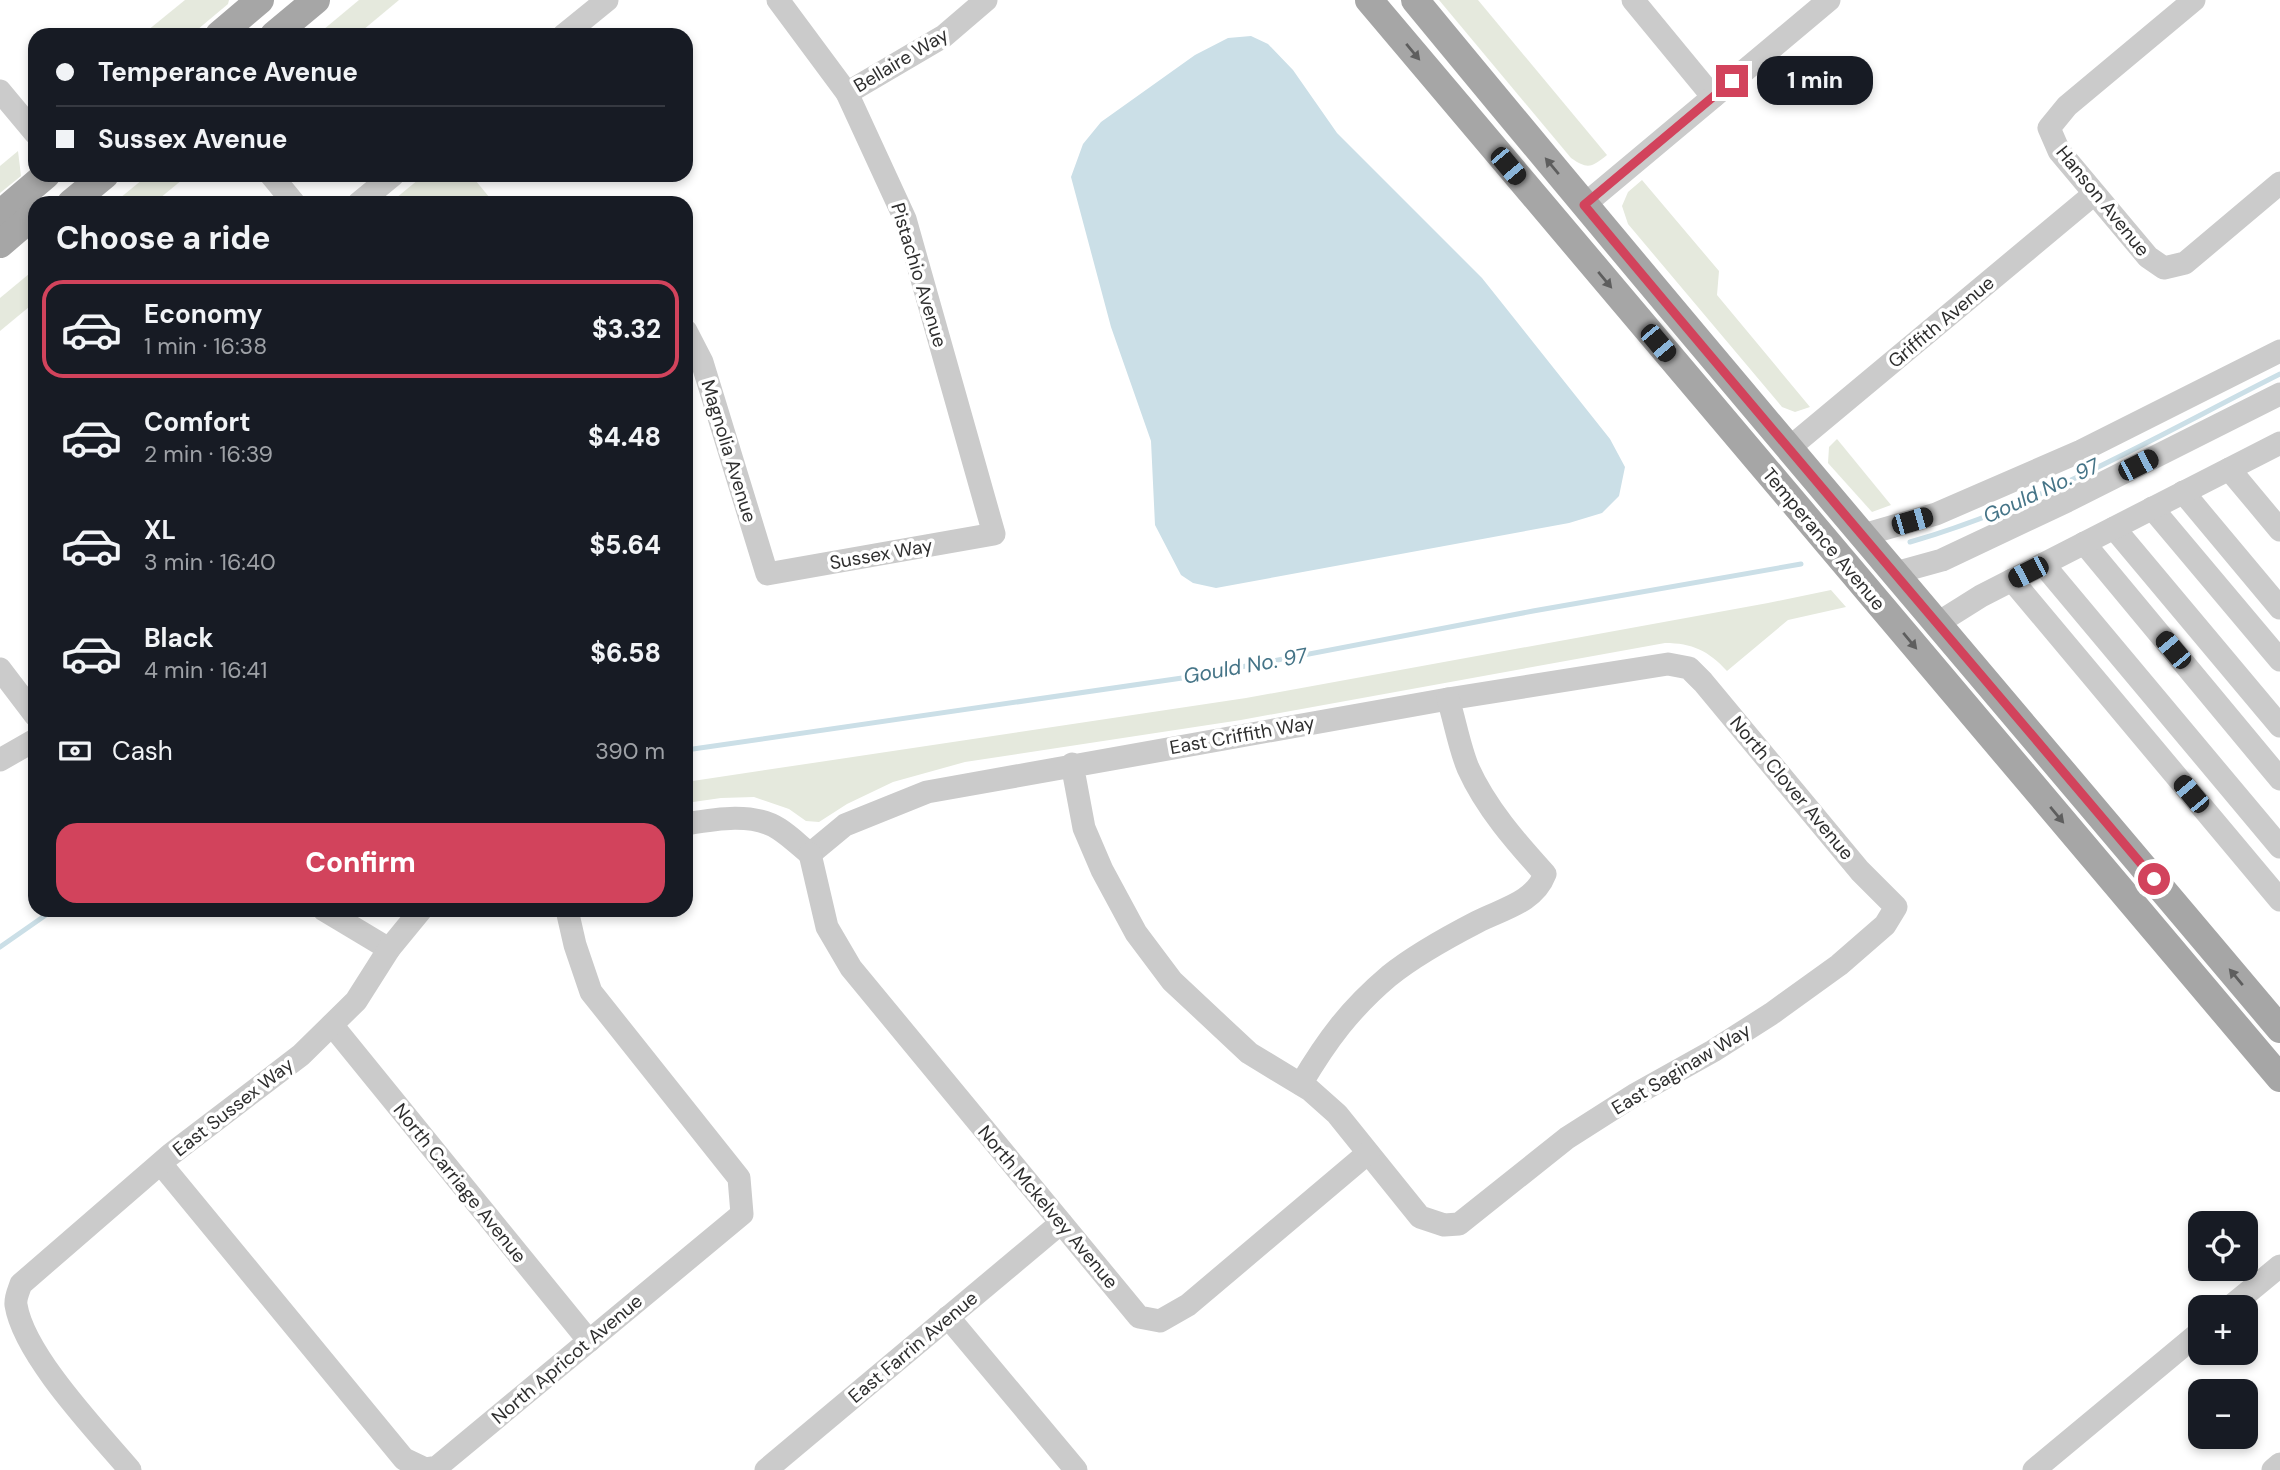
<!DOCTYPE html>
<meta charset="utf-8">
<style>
body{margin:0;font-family:"DM Sans",sans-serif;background:#20242c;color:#f1f3f6;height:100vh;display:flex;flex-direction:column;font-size:26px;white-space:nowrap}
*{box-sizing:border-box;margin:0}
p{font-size:23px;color:#9ea1a6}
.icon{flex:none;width:38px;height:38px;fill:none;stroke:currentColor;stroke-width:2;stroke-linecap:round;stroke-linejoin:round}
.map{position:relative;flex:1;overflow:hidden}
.side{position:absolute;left:28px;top:196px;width:665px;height:721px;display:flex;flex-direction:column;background:#171b24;border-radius:21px;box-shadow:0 4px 10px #0003}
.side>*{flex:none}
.top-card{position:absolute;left:28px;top:28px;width:665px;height:154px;border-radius:21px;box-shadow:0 4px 10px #0003;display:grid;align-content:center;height:154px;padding:0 28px;background:#171b24}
.controls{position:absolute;left:2188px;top:1211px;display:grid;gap:14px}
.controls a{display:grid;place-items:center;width:70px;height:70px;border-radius:14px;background:#171b24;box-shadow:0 4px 10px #0003;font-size:35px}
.end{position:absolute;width:32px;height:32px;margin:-16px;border:9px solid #d2435c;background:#fff;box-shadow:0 0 0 4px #fff}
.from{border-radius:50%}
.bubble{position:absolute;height:49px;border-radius:21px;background:#171b24;box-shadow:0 4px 10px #0003;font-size:23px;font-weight:800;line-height:49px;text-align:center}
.car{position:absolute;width:21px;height:42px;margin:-21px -10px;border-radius:9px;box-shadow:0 0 5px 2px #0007;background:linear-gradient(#222 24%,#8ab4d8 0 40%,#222 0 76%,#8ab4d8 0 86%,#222 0)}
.top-card b{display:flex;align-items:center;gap:24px;height:66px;font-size:26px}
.top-card b+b{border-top:2px solid #363941}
.top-card i{width:18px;height:18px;background:#f1f3f6}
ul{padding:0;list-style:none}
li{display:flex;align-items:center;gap:21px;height:98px;margin:0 14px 10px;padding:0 14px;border:4px solid transparent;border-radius:21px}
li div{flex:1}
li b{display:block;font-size:26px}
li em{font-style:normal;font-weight:800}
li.on{border-color:#d2435c}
li>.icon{width:63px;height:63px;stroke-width:1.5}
h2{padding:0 28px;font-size:32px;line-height:84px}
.pay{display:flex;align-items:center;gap:18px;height:77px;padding:0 28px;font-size:26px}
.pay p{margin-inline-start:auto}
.action{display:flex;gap:14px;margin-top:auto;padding:14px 28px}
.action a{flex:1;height:80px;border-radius:21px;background:#d2435c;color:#fff;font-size:28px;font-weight:800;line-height:80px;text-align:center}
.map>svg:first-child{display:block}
.green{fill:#e5e9dd}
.water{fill:#cbdfe7}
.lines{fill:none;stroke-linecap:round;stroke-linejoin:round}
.stream{stroke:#cbdfe7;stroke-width:5}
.minor{stroke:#cbcbcb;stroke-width:23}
.major{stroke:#a6a6a6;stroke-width:28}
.oneway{fill:#5e5e5e}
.route{stroke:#d2435c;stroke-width:9}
.labels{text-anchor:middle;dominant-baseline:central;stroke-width:7;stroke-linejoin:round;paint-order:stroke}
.street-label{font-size:19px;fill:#2e2e2e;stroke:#fff}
.water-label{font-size:21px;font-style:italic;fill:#457487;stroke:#fff}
</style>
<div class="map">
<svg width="2280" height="1470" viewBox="0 0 2280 1470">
<rect width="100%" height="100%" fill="#fff"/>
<g class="green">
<path d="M185,0h44l-1,4 -37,31h-49z"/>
<path d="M359,0h40l-42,35h-40z"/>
<path d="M1439,0h39l129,155c-15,12 -19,15 -36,3z"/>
<path d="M18,151l3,25 -21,17v-27z"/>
<path d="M148,175h40l-34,28h-40z"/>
<path d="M424,175h47l23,28h-104z"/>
<path d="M1642,180l77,91 -2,24 93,112 -15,5 -13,-5 -154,-183 -6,-18 6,-14z"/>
<path d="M35,269v33l-35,29v-33z"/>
<path d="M1837,439l54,66 -19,7 -44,-49 1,-16z"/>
<path d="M1831,590l15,17 -58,13 -61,51c-18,-20 -35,-28 -62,-28l-424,77 -276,42 -72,20 -46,22 -28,18 -13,-1 -17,-12 -35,-12 -33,1 -35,5v-21l560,-84 522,-95z"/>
</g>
<path class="water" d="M1251,36l17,8 25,26 44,63 145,145 128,161 15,28 -6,29 -17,17 -33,10 -353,65 -23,-5 -12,-8 -26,-50 -4,-84 -40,-114 -40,-150 12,-33 18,-22 94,-67 33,-17z"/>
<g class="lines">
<g class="stream">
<path d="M1910,542c130,-37 249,-107 370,-168"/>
<path d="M686,750l503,-73 344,-66 268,-47"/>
<path d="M0,947l53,-37"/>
</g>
<g class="minor">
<path d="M1633,0l80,97"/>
<path d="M2194,0l-127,106 -18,22 10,23 89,106 16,11 21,-5 95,-80"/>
<path d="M564,35l43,-35"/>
<path d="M0,91l35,42"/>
<path d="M847,93l97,-57 42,-36"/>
<path d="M271,175l23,28"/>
<path d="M359,203l34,-28"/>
<path d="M1584,205l245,-205"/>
<path d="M686,331l16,31 65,212 227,-40 -89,-315 -58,-126 -69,-93"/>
<path d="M1788,449l306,-255"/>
<path d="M2229,469l51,61"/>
<path d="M2183,492l97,116"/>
<path d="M2152,508l128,152"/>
<path d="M2114,528l166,198"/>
<path d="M1863,535l73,-21 145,-63 199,-100"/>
<path d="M2084,543l196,236"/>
<path d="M2043,564l237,283"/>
<path d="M1895,573l47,-13 125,-59 213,-107"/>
<path d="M2012,580l268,320"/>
<path d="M1938,623l43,-27 299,-153"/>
<path d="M0,669l35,46"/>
<path d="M0,760l35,-20"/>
<path d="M686,824c29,-5 67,-12 93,5 11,7 21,17 31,25"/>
<path d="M810,854l35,-29 82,-33 521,-93 220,-35 21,4 14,14 157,189 36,36 -11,18 -46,40 -68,49 -58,37 -77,43 -69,44 -108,86 -15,1 -24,-8 -83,-103 -27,-24 -61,-37 -77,-72 -36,-48 -34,-63 -18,-42 -12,-64"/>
<path d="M810,854l17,73 24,41 288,349 21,4 28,-16 180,-152"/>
<path d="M324,910l65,39"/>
<path d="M332,1025l257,316"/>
<path d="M1301,1084c26,-44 49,-75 88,-108 26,-21 59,-39 88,-54 25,-13 57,-19 68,-48 -29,-32 -59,-66 -77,-106 -9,-22 -13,-47 -20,-69"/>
<path d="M161,1164l243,295 21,10 12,-2 305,-253 -3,-36 -148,-186 -16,-47 -8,-35"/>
<path d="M2230,1307l50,-41"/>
<path d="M948,1317l128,153"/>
<path d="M130,1470c-34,-40 -106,-115 -114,-165 -1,-7 3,-15 5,-21l149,-129 131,-100 55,-54 33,-52 32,-39"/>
<path d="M766,1470l295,-247"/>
<path d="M2034,1470l166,-138"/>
<path d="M2273,1470l7,-6"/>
</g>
<g class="major">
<path d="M1369,0l911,1078"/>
<path d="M1415,0c285,346 576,686 865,1029"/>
<path d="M219,35l41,-35"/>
<path d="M274,35l42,-35"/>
<path d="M71,203l34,-28"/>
<path d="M0,214l46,-39"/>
<path d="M0,244l35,-30"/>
</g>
</g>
<defs><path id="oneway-solid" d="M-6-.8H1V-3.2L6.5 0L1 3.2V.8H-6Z" transform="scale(1.75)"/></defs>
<g class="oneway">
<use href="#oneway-solid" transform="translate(1413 52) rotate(50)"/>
<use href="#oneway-solid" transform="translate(1552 166) rotate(-130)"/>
<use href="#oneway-solid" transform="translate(1605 280) rotate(50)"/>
<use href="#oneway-solid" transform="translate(1910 641) rotate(50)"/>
<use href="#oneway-solid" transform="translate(2057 815) rotate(50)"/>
<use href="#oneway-solid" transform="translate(2236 977) rotate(-130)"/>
</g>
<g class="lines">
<path class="route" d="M1732,81l-148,124c188,226 380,449 570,674"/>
</g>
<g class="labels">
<g class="street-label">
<text transform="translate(901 60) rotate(-31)">Bellaire Way</text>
<text transform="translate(2103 201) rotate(51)">Hanson Avenue</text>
<text transform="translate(919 275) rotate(73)">Pistachio Avenue</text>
<text transform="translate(1941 322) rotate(-40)">Griffith Avenue</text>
<text transform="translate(729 451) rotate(73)">Magnolia Avenue</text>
<text transform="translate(1824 539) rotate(50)">Temperance Avenue</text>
<text transform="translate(881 554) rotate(-10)">Sussex Way</text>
<text transform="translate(1242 735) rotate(-10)">East Criffith Way</text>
<text transform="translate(1792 788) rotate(50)">North Clover Avenue</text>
<text transform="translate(1681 1069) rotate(-31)">East Saginaw Way</text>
<text transform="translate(233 1107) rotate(-38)">East Sussex Way</text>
<text transform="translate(460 1183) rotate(51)">North Carriage Avenue</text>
<text transform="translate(1048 1207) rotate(50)">North Mckelvey Avenue</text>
<text transform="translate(913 1347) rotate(-40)">East Farrin Avenue</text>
<text transform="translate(567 1359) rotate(-40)">North Apricot Avenue</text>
</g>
<g class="water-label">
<text transform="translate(2041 491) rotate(-25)">Gould No. 97</text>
<text transform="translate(1245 666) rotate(-10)">Gould No. 97</text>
</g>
</g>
</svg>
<div class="controls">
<a><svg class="icon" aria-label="locate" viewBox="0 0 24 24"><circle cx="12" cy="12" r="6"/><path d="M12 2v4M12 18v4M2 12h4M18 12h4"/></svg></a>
<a>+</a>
<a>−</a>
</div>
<i class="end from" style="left:2154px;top:879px"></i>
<i class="end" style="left:1732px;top:81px"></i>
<div class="bubble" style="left:1757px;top:56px;width:116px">1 min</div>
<i class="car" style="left:1508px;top:166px;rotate:140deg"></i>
<i class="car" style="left:1658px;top:343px;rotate:140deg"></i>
<i class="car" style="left:2138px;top:465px;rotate:63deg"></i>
<i class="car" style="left:1912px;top:521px;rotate:74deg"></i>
<i class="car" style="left:2028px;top:572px;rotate:243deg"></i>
<i class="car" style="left:2173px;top:650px;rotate:320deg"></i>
<i class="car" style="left:2191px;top:794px;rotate:320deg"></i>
<div class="top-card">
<b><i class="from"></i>Temperance Avenue</b>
<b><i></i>Sussex Avenue</b>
</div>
<section class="side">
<h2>Choose a ride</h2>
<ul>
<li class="on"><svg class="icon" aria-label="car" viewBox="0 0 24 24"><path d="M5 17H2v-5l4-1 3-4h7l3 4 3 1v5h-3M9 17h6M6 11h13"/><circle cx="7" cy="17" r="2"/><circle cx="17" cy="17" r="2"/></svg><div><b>Economy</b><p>1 min · 16:38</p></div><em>$3.32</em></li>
<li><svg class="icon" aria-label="car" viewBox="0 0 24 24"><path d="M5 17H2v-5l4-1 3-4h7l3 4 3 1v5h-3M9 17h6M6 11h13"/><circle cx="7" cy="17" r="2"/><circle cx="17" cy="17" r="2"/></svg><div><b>Comfort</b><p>2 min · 16:39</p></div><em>$4.48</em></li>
<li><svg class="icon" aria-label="car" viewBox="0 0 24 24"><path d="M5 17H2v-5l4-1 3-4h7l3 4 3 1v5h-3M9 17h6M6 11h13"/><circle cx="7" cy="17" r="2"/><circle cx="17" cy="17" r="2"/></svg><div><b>XL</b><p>3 min · 16:40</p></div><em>$5.64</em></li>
<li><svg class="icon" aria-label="car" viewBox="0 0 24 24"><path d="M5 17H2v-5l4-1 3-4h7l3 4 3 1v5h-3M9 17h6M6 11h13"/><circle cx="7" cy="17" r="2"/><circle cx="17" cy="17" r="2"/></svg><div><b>Black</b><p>4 min · 16:41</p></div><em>$6.58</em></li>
</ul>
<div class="pay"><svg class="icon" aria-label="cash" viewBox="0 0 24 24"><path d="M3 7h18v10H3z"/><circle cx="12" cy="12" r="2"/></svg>Cash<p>390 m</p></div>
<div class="action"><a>Confirm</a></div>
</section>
</div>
